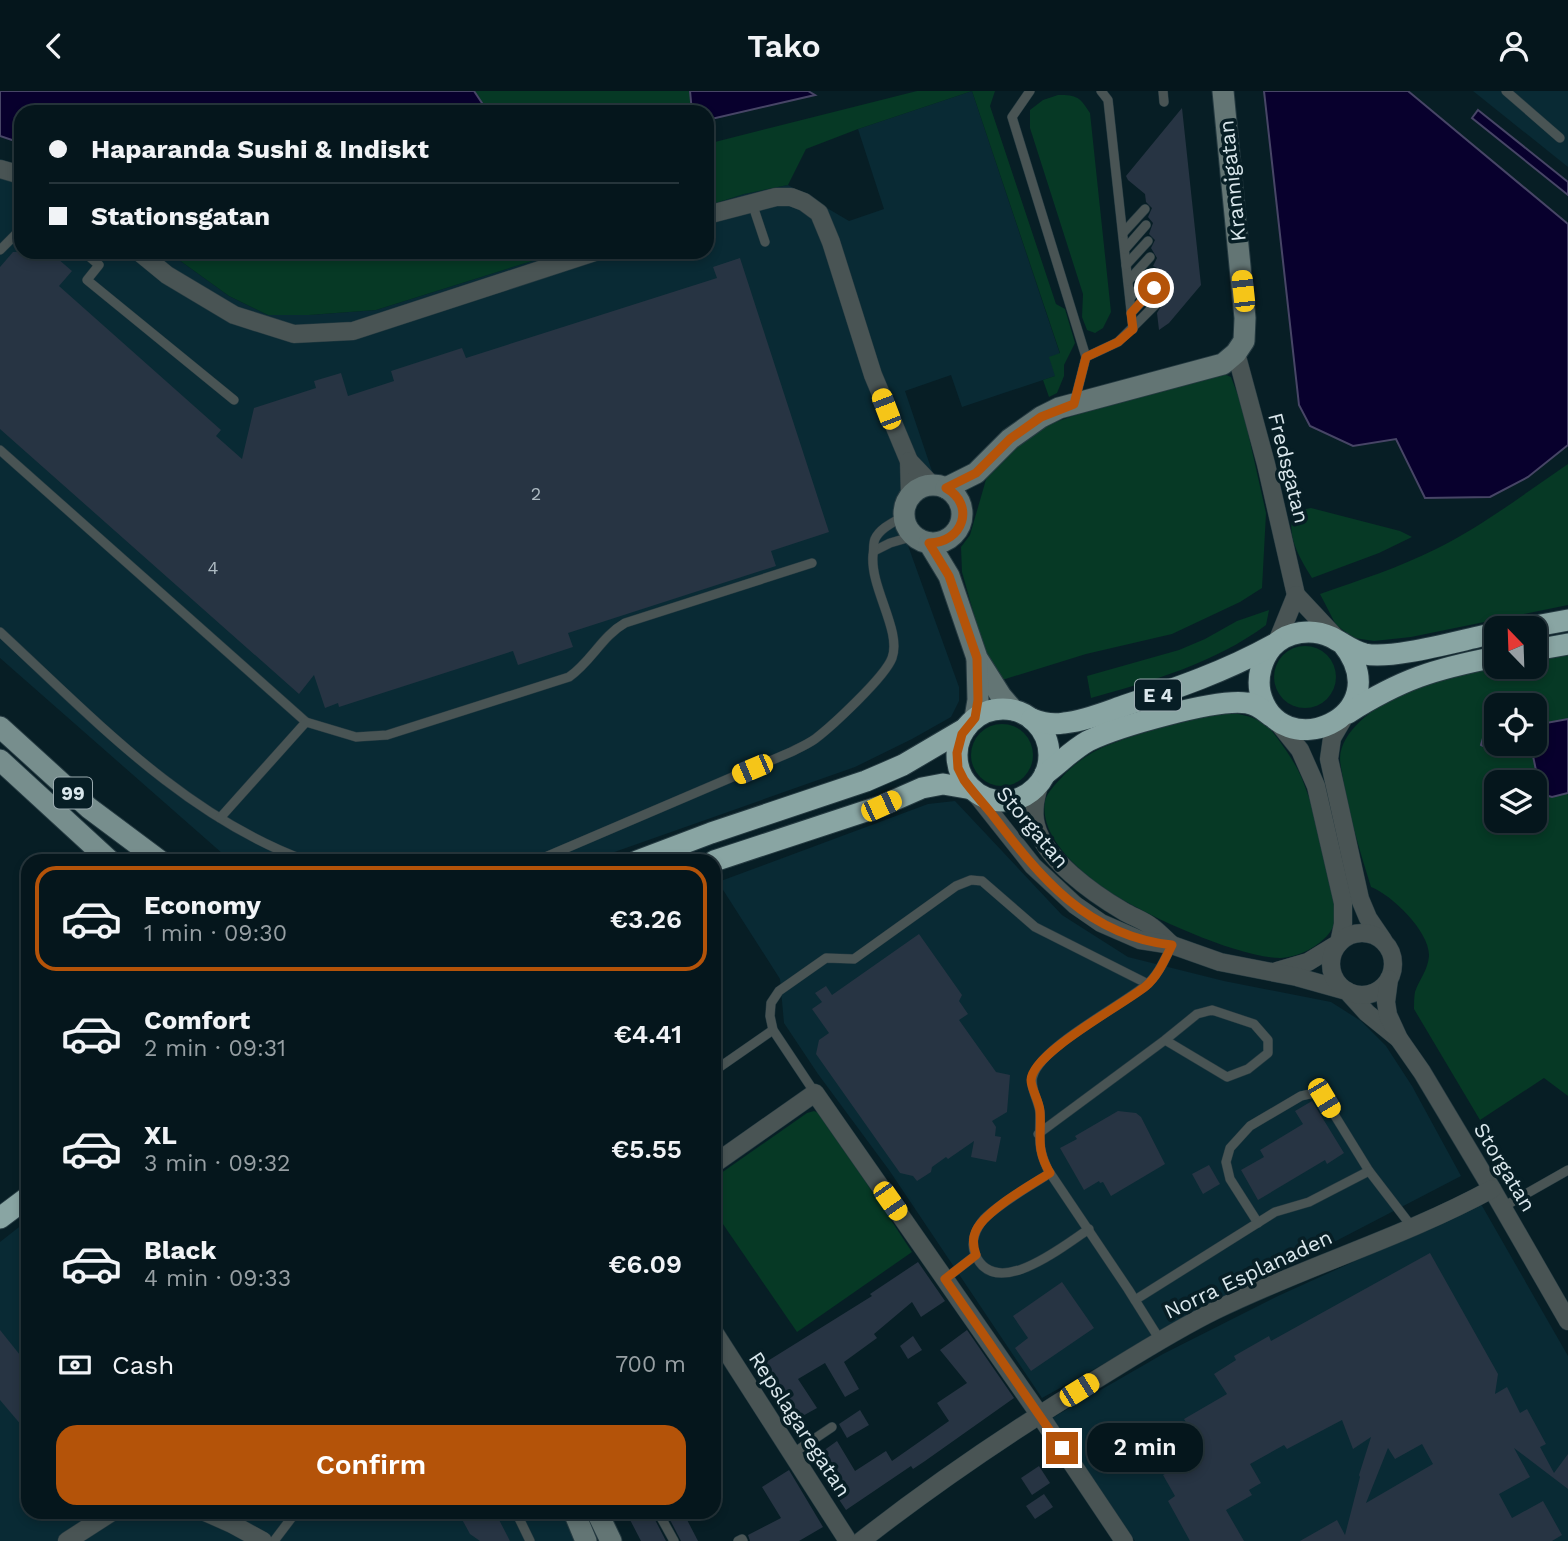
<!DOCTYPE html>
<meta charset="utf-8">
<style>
body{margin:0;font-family:"Work Sans",sans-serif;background:#132329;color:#f1f3f6;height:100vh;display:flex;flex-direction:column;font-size:26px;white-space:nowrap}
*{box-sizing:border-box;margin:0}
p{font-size:23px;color:#979fa3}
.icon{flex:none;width:38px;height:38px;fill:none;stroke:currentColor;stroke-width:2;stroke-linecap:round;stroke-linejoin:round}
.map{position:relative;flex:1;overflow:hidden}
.sheet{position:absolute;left:21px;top:763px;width:700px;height:665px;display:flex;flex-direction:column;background:#05161c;border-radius:21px;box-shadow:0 4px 10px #0003,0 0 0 2px #26353b}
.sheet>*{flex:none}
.top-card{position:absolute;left:14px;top:14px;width:700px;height:154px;border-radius:21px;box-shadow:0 4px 10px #0003,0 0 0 2px #26353b;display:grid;align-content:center;height:154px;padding:0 35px;background:#05161c}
.needle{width:46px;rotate:337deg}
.tools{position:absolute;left:1484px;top:525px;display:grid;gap:14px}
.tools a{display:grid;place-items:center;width:63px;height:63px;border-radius:14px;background:#05161c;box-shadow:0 4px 10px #0003,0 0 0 2px #26353b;font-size:35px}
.end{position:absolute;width:32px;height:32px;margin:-16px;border:9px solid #b45309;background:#fff;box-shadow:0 0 0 4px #fff}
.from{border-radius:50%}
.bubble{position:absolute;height:49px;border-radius:21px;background:#05161c;box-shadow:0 4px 10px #0003,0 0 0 2px #26353b;font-size:23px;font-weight:600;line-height:49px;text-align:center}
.car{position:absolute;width:21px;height:42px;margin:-21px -10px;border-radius:9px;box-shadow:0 0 5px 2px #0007;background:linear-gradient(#f5c518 24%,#345 0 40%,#f5c518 0 76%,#345 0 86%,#f5c518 0)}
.top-card b{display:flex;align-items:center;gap:24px;height:66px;font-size:26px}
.top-card b+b{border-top:2px solid #26353b}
.top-card i{width:18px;height:18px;background:#f1f3f6}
ul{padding:12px 0 0;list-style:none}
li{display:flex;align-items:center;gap:21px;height:105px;margin:0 14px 10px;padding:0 21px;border:4px solid transparent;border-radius:21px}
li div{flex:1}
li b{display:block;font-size:26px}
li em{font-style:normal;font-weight:600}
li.active{border-color:#b45309}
li>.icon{width:63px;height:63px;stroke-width:1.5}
.pay{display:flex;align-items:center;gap:18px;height:77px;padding:0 35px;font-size:26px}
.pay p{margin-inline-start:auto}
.button{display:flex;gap:14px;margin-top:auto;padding:14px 35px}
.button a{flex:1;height:80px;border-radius:21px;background:#b45309;color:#fff;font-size:28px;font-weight:600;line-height:80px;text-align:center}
header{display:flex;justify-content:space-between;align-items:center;height:91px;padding:0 35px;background:#05161c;font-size:32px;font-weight:600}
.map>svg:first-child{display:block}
.built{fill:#092a34}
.green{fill:#063925;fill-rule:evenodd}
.water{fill:#08002d;stroke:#474566;stroke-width:2}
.building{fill:#273443;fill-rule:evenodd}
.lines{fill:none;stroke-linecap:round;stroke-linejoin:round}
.lane-casing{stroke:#253a41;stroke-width:10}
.street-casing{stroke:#253a41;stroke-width:19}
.secondary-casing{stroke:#253a41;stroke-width:23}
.primary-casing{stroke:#253a41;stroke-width:23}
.highway-casing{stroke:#253a41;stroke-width:23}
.lane{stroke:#495454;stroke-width:9}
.street{stroke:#495454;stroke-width:18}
.secondary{stroke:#637574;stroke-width:21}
.primary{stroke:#778e8d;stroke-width:21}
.highway{stroke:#89a5a3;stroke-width:21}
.route{stroke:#b45309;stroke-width:9}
.labels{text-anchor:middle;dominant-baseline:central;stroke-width:7;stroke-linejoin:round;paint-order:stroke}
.number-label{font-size:18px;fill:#adbac2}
.shield{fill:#071e25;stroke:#9babb0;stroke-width:2}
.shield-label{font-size:19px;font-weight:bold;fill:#dae7ec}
.street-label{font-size:21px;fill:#dae7ec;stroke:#071e25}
</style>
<header><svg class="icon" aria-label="back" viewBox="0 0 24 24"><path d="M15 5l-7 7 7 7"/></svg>Tako<svg class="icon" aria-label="person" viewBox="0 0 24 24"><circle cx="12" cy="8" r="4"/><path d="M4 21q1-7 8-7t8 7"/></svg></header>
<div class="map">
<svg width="1568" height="1450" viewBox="0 0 1568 1450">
<rect width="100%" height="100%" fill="#071e25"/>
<g class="built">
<path d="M972,0l88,263 -5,22 -93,31 -11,-32 -46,16 28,83 -32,18 -4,12v11l62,172v14l-8,16 -39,22 -57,28 -266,94h-358l-231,-203v-499l21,7v86h147l61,44 39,19h41l67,-5 185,-58h146v-46l37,-12 44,-9 61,36 35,-12 -26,-80z"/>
<path d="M1473,0h95v76z"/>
<path d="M955,710l107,114 66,42 96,24 107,21 30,19 25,25 26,40 49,90 -300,156 -119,66 -153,-228 -71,-96 -34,-51 -4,-44 -62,-97 210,-78z"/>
<path d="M1481,1113l87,152v185h-433l-83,-123 111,-64 115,-58z"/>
<path d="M28,1129v292h545l13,29h-586v-299z"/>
</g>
<g class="green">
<path d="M474,0h216l2,21h-204z"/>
<path d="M917,0h78l-5,15 66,198 9,5 10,34 -11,22v11l-7,17 -8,4 -6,-17 12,-4 -6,-19 11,-4 -88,-262 -114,38 -52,20 -18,36 -44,9 -37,12v-62z"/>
<path d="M1058,4c19,0 22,2 32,18l21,199 -8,16 -8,5 -8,-3 -5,-13 1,-23 -53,-166v-18l13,-10z"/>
<path d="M168,161h56l18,4 41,-4h278l-185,58 -67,5h-41l-39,-19z"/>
<path d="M1224,283l7,3 11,29 24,107 -4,75 -22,14 -68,32 -86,20 -84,26 -12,-18 -10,-26 -18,-64 -1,-25 9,-12 17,-59 31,-33 32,-19 57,-20z"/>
<path d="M1568,373v141l-157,32 -37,4 -20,-3 -18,-13 -16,-31c40,-14 78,-26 116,-45 47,-23 89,-56 132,-85z"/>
<path d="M1311,417l89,23 12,6 -33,16 -67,25c-12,-19 -29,-47 -16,-67z"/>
<path d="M1269,519l-3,15c-51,38 -114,56 -175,73l-4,-22 92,-26 26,-11 32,-18z"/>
<circle cx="1305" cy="586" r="31"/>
<path d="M1568,562v443l-24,-18 -64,42 -66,-111c0,-5 0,-12 1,-17 4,-12 13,-22 14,-36 1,-24 -37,-61 -58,-69 -11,-36 -22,-71 -28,-108 -1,-7 -3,-15 -3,-21 4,-54 113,-87 157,-91 13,-1 25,0 38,0v-8zM1496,614h39v39h-39zM1496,691h39v39h-39z"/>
<path d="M1223,621c18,2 35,4 48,18 9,11 20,27 27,40 13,25 46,134 35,157 -8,17 -35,31 -53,31 -42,-1 -126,-39 -162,-61 -30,-18 -80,-57 -73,-96 2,-9 12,-18 18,-25 13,-14 31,-26 48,-32 36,-14 75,-22 112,-32z"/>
<circle cx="1002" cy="664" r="31"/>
<path d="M814,1020l7,3 91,138 -115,80 -83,-121v-33l93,-65z"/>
</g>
<g class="water">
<path d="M0,0h474l14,21h-467v31l-21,-7z"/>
<path d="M690,0h118l7,4 -108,25v-8h-15z"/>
<path d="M1264,0h144l160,133v221l-40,32 -38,20 -65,1 -29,-59 -43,7 -43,-20 -11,-21z"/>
<path d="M1478,19l90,72v13l-96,-77z"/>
<path d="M1568,628v74l-16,4 -11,-3 -8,-38 -7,-9 -39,1 -6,-3 2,-7 13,-4v10h39v-19z"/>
</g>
<g class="building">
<path d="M1182,17l19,177 -32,38 -10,7 -2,-17 6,-10 -3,-4 -4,-2 5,-8 -2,-6 -5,-2 5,-7 -2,-6 -4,-2 4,-8 -6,-10 4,-8 -6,-6 4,-11 -5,-6 4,-9 -6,-6 -1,-8 -17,-14 -2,-4z"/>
<path d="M13,161h37l22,19 -13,15 162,144 -5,6 26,23 12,-51 62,-20 -2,-7 27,-8 7,23 46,-15 -3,-10 71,-23 4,10 251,-80 -4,-11 27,-9 89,274 -58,19 5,15 -208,67 5,14 -55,18 -5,-14 -174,56 -1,-4 -13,5 -11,-33 -15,19 -299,-265v-162z"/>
<path d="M919,843l43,61 -3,6 9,13 -9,6 37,52 14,3 -3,37 -15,9 4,6 -1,9 6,1 -5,25 -25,-5 3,-16 -26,18 -2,-2 -14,10 -1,5 -14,9 -4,-5 -13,-3 -84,-119 3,-14 10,-7 -17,-24 10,-7 -7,-9 11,-7 6,9z"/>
<path d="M1312,1010l32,52 -17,11 -2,-4 -67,40 -17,-30 23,-13 -4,-7 43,-26 -8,-13z"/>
<path d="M1118,1020l18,2 5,4 24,47 -54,32 -8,-14 -3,1 -1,-2 -15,9 -24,-42 17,-9 -2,-3z"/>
<path d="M1209,1074l11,19 -17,10 -11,-20z"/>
<path d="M1430,1162l68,121 -3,20 12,-7 13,26 7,-4 19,35 -6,3 14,26 14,-19v35l-54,-41 16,29 -31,17 13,24 31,-17 19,34 -10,6h-252l37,-21 8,15 15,-58 -1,-2 12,-38 -18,12 -11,-29 -55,29 -3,-4 -34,19 11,19 -12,7 3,5 -26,15 18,31h-54l-22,-40 7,-5 -12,-21 40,-23 -19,-33 43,-25 -13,-20 22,-14 -2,-4 35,-20 2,5zM1422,1353l11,20 -67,39 22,-55 7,11z"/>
<path d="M918,1171l27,39 -24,16 -9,-15 -38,32 3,4 -33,24 15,27 -14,8 -20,-34 -27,16 19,29 -27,15 -30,-50 4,-3 -3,-5 111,-69 -2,-2z"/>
<path d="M1062,1191l32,46 -63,43 -16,-23 13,-10 -15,-22z"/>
<path d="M0,1239l28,35v68l-28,-33z"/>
<path d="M967,1239l47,68 -89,63 -12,8 -2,-3 -65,44 -34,-51 25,-18 18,30 31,-20 6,10 57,-40 -12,-18 30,-20 -27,-33z"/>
<path d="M913,1245l9,14 -14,9 -8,-13z"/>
<path d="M860,1319l9,15 -22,13 -8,-14z"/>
<path d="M1039,1375l11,17 -18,12 -11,-17z"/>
<path d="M789,1379l34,57 -24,14h-49l-2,-6 33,-17 -19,-31z"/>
<path d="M1044,1403l9,13 -18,12 -9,-13z"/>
<path d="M458,1421h37l15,29h-30l-10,-7z"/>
<path d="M626,1421h25l15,29h-25z"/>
<path d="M666,1421h17l15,29h-17z"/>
</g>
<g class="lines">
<defs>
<g id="lane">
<path d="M1030,0l-18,26 74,240 -12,47"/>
<path d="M1101,0l7,9 25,229"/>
<path d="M1163,0l1,11"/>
<path d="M1506,0l54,47"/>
<path d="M752,112l13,39"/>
<path d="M1123,142l22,-24"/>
<path d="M1125,158l21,-24"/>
<path d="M0,159l21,-21"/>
<path d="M84,161l15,13 -12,15 147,120"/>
<path d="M1126,174l22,-24"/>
<path d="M1128,190l22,-24"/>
<path d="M1130,207l22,-25"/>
<path d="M1131,222l23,-25"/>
<path d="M1086,266l32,-15 38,-38"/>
<path d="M0,359l306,272"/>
<path d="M874,460l16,-8 24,-7"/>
<path d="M0,541c93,86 185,185 307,229"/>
<path d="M220,727l86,-96 50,15 31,-2 182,-58c22,-15 33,-41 56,-54l187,-60"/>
<path d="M536,770l255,-109c8,-4 17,-8 24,-13 17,-13 70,-62 77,-81 10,-27 -22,-70 -19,-103 1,-5 0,-12 2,-16 5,-11 19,-17 29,-23"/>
<path d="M714,980l59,-41"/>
<path d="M815,1002l-42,-63 -3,-14 1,-13 8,-12 47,-33 28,1 102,-73 15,-6 11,1 53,46 113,57"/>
<path d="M1038,1043l127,-94 62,37 21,-8 20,-16v-13l-14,-16 -42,-14 -15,4 -32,26"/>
<path d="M1050,1082c-20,13 -49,29 -66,46 -8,9 -14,23 -9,35 20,48 88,-8 114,-25"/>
<path d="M1503,1116l65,-37"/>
<path d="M1258,1132l-28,-44 -4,-17 4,-14 20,-22 51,-30 13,-3 10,5 45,73 43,56"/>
<path d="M945,1188l31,-24"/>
<path d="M1135,1209l140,-88 34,-10 60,-31"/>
<path d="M1160,1249l-32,-51 -80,-119c-11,-23 -8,-33 -8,-57 -1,-12 -11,-26 -7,-37 8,-29 86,-69 112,-90 13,-10 20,-27 27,-41"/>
<path d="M792,1363l40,-27"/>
<path d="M516,1421l14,29"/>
<path d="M658,1421l16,29"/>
<path d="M274,1450l22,-29"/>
<path d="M738,1450l4,-2 1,2"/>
</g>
<g id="street">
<path d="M0,78l21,6"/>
<path d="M707,124l69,-18h15l13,5 15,11 12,29 42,133 36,86 1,36"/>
<path d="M139,161l28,23 67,40 60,19 59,-3 242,-79"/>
<path d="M1236,262l30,111 30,131"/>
<path d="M909,370l23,24"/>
<path d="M1277,551l19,-47 43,46"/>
<path d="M1346,623l-14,24 -3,21 31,140 8,19 15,22"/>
<path d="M1276,629l24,30 16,36 27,117v21l-4,19 -31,19 -31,9"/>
<path d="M1040,691c-4,14 -8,28 -4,43 8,34 58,69 87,86 10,6 20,9 29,16 7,5 13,12 20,18"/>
<path d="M972,698l61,77 42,39 26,18 39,17 32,5 48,17 77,15 50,14 20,22 32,26"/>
<circle cx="1362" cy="873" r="31"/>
<path d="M1389,888l-3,23 2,13 11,24 23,33 70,117 76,132"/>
<path d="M714,1073l101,-71 224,321 85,127"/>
<path d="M714,1241l134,209"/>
<path d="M205,1421l27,12 31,17"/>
<path d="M67,1450l45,-29"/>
<path d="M861,1450c74,-58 151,-110 231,-159 41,-25 81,-51 124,-72 90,-44 188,-73 276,-121"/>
</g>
<g id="secondary">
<circle cx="933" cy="423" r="29"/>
<path d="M946,397l30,-15 34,-34 31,-22 18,-9 164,-44 13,-11 8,-12 1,-23 -22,-227"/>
<path d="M929,452l20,33 28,82 24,38 12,14"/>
<path d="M975,627l3,-18 -1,-40"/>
<path d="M574,1421l12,29"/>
<path d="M597,1421l14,29"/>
</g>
<g id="primary">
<path d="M0,636l89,81 71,53"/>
<path d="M0,669l110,101"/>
</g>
<g id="highway">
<path d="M1525,537l43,-8"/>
<path d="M1342,552c60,74 -64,125 -82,49 -3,-16 2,-33 12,-45 15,-16 40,-19 59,-10 12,6 21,14 34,17 29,6 99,-15 131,-21"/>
<path d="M1535,559l33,-6"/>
<circle cx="1003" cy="664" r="46"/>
<path d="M1348,622c54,-34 86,-44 148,-56"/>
<path d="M1032,628c10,4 21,6 32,4 21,-2 42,-11 62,-18 51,-17 100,-34 147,-60"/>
<path d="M1045,683c15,-11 27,-24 43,-33 29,-14 128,-43 159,-38 10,1 16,7 24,13"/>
<path d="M637,770l74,-28 155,-52 37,-16 63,-37"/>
<path d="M714,770l167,-55 41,-18 21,-4 29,5"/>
<path d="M0,1127l28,-21"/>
</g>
</defs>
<use href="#lane" class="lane-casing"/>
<use href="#street" class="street-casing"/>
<use href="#secondary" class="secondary-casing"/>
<use href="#primary" class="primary-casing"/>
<use href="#highway" class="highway-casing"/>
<use href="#lane" class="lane"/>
<use href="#street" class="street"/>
<use href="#secondary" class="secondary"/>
<use href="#primary" class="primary"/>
<use href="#highway" class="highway"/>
</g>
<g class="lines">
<path class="route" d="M1062,1357l-117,-169 31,-24c-2,-6 -4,-15 -1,-22 7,-21 56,-48 75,-60 -15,-25 -8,-37 -10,-62 -1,-11 -9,-22 -9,-31 1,-27 93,-76 115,-94 12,-10 19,-27 26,-41 -85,-9 -132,-68 -181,-132 -9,-11 -19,-22 -27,-33l-6,-12 -1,-15 5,-19 13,-16 3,-18 -1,-42 -28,-82 -20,-33c34,0 47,-38 17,-55l30,-15 34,-34 31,-22 33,-13 12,-47 32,-15 15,-13 -2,-16 23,-25"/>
</g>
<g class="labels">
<g class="number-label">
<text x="536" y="402">2</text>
<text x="213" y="476">4</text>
</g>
<g class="shield">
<rect x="1135" y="588.5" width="46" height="31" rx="5"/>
<rect x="54" y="686.5" width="38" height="31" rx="5"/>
</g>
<g class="shield-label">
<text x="1158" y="604">E 4</text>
<text x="73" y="702">99</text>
</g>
<g class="street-label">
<text transform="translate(1232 90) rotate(-96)">Krannigatan</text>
<text transform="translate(1289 377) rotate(76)">Fredsgatan</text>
<text transform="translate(1033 736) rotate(50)">Storgatan</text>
<text transform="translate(1505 1076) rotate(59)">Storgatan</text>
<text transform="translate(1248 1183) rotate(-25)">Norra Esplanaden</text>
<text transform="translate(800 1333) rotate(57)">Repslagaregatan</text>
</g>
</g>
</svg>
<div class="tools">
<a><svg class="needle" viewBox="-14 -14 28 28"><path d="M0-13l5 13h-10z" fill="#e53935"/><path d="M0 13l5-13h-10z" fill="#979fa3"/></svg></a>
<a><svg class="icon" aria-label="locate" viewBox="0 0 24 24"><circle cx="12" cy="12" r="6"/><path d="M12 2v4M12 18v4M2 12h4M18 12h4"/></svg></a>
<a><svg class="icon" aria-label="layers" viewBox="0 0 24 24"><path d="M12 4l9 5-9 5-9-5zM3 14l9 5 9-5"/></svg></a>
</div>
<i class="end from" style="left:1154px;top:197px"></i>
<i class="end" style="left:1062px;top:1357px"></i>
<div class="bubble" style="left:1087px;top:1332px;width:116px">2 min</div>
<i class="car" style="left:1243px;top:200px;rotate:354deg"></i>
<i class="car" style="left:886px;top:318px;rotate:339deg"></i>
<i class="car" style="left:752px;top:678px;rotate:247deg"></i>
<i class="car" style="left:881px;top:715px;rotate:65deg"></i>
<i class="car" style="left:1324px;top:1007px;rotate:149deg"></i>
<i class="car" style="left:890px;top:1110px;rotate:145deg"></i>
<i class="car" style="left:1079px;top:1299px;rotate:58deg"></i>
<div class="top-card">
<b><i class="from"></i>Haparanda Sushi &amp; Indiskt</b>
<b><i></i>Stationsgatan</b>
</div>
<section class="sheet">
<ul>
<li class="active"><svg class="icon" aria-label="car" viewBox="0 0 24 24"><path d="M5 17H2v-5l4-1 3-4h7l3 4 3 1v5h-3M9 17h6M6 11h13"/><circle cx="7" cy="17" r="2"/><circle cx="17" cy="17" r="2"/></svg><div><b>Economy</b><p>1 min · 09:30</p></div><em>€3.26</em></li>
<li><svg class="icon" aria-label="car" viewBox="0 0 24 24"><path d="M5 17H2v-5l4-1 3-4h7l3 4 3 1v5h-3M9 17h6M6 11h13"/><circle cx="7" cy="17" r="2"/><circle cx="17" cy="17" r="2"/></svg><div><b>Comfort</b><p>2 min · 09:31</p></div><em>€4.41</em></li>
<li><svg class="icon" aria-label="car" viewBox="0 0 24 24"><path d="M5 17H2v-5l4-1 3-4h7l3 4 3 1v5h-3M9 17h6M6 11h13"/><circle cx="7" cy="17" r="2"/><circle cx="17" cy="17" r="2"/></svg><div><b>XL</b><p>3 min · 09:32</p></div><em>€5.55</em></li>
<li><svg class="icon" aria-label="car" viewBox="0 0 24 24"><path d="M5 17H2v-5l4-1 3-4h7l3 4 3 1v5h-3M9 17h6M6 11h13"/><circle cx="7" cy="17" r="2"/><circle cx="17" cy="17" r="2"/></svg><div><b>Black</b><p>4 min · 09:33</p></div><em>€6.09</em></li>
</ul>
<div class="pay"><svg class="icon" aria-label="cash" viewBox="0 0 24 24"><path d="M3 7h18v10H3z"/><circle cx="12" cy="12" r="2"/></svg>Cash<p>700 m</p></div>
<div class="button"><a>Confirm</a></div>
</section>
</div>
